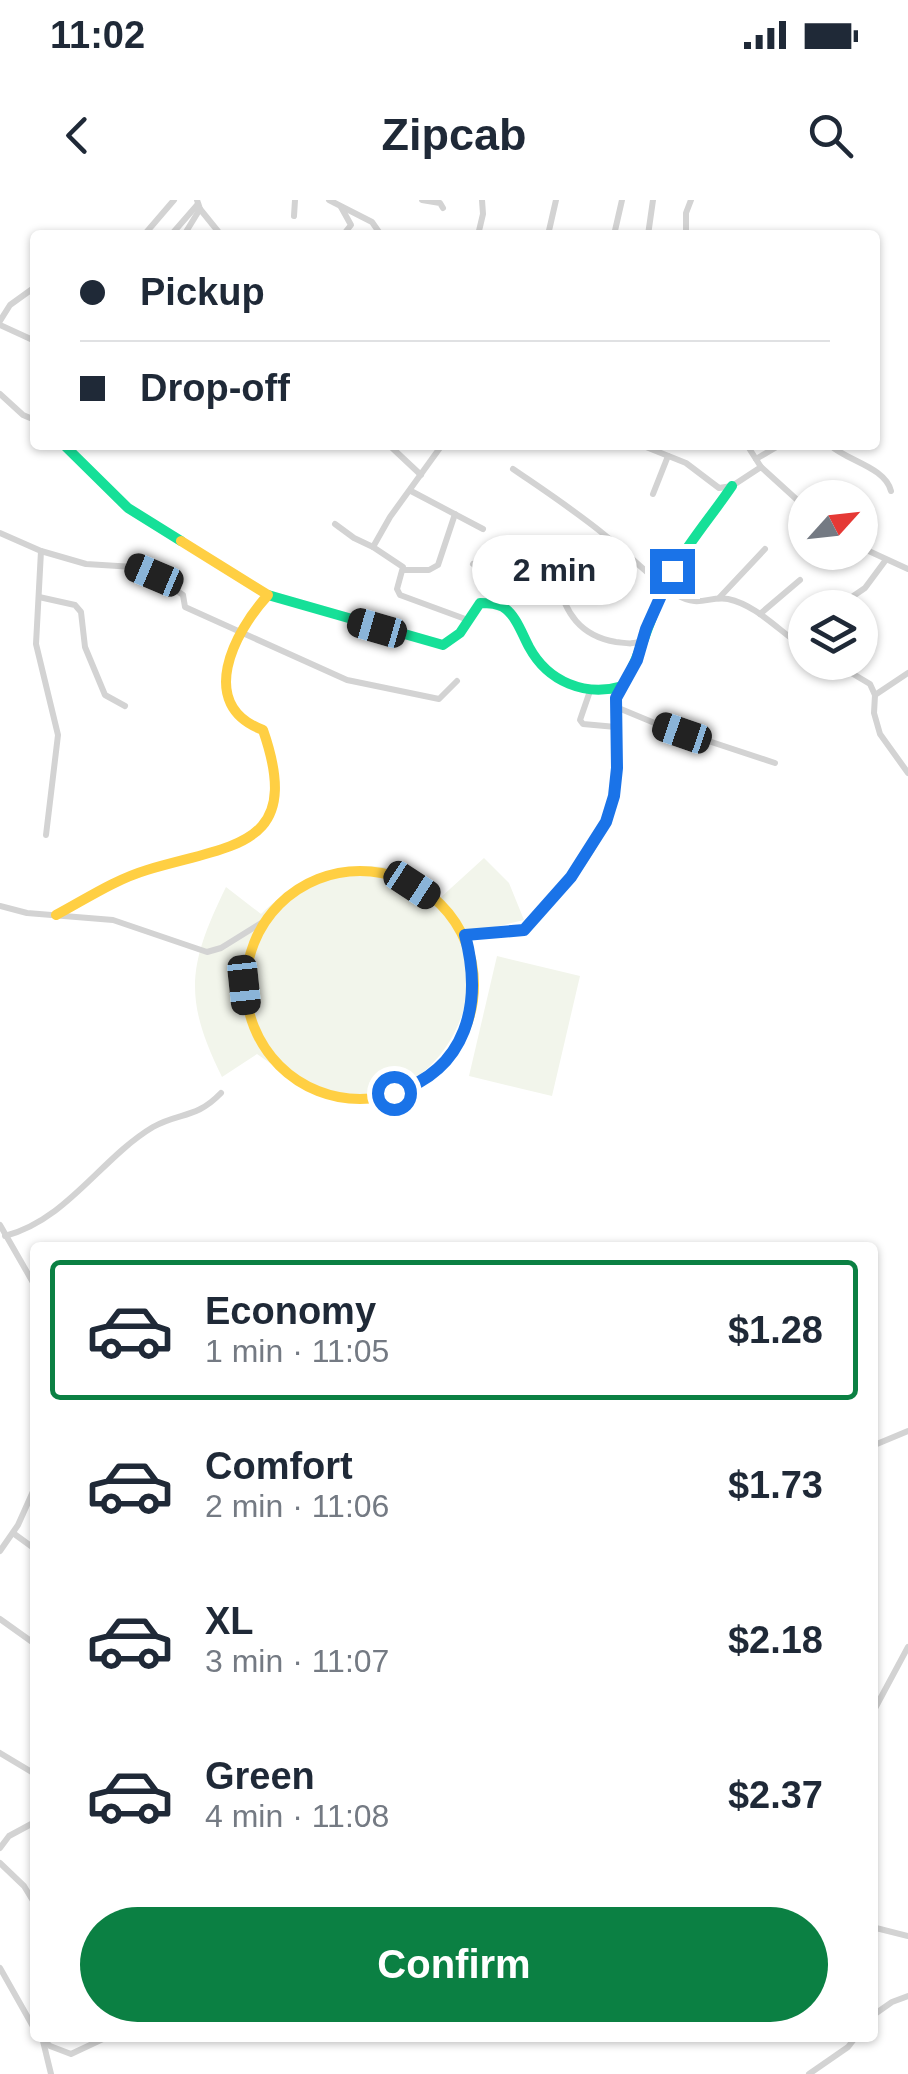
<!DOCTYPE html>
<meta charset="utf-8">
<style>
body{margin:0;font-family:Helvetica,sans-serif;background:#f2f2f3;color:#1f2937;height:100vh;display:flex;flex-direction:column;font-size:38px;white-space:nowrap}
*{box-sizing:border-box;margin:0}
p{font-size:32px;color:#747a83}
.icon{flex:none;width:55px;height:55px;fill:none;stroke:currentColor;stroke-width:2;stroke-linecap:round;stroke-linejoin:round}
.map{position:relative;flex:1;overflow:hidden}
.panel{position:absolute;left:30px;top:1042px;width:848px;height:800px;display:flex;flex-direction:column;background:#fff;border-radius:10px;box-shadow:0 2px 8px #0004}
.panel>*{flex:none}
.hud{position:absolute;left:30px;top:30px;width:850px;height:220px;border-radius:10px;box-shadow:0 2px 8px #0004;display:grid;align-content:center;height:220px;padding:0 50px;background:#fff}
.needle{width:65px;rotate:63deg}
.buttons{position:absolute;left:788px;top:280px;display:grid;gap:20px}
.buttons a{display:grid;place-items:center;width:90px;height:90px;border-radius:50%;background:#fff;box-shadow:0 2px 8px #0004;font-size:50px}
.end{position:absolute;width:45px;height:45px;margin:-22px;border:12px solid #1a73e8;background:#fff;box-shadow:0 0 0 5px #fff}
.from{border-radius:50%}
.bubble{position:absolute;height:70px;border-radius:35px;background:#fff;box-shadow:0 2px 8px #0004;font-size:32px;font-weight:600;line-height:70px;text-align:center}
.car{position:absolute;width:30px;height:60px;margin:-30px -15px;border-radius:12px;box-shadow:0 0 8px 2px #0007;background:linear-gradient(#222 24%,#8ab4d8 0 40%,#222 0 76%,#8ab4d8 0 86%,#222 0)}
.hud b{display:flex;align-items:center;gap:35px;height:95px;font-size:38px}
.hud b+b{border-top:2px solid #e0e1e3}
.hud i{width:25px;height:25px;background:#1f2937}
ul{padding:18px 0 0;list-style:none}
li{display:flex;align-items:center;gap:30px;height:140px;margin:0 20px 15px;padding:0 30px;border:5px solid transparent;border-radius:10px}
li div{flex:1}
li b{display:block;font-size:38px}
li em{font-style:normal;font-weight:600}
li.on{border-color:#0b8043}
li>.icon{width:90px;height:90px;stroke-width:1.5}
.cta{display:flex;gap:20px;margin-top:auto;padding:20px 50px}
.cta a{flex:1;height:115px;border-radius:60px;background:#0b8043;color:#fff;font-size:40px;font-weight:600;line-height:115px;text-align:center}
.status{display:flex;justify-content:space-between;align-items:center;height:70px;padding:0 50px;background:#fff;direction:ltr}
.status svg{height:28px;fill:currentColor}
header{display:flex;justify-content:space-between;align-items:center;height:130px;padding:0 50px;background:#fff;font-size:45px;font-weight:600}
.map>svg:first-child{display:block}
.green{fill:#f2f5eb}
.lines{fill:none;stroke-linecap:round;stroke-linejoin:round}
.street{stroke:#d3d3d3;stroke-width:6}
.fast{stroke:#16e098;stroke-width:10}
.slow{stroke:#ffcf43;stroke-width:10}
.route{stroke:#1a73e8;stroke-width:12}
</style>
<div class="status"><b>11:02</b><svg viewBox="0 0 49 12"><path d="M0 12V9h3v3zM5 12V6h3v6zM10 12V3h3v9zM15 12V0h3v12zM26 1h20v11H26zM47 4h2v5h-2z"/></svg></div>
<header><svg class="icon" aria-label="back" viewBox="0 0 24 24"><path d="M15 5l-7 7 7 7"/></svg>Zipcab<svg class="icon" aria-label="search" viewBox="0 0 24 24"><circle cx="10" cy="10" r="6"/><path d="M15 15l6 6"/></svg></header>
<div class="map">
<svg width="908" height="1874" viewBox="0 0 908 1874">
<rect width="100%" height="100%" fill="#fff"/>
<g class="green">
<path d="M484,658l25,25 15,37 -62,15c3,9 9,20 10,30 1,9 -3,21 -5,31 -12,63 -67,113 -135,99 -28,-7 -51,-24 -75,-41l-35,23c-39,-79 -34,-112 4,-190l35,27c37,-37 103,-65 153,-36 9,6 17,14 25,21z"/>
<path d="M497,756l83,20 -28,120 -83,-20z"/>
</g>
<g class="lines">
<g class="street">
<path d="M197,0l3,9 21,26"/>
<path d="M329,0l43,22 9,13"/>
<path d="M422,0l18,3 3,5"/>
<path d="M341,7l10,18 -8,10"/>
<path d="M294,16l1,-16"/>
<path d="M144,35l30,-35"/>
<path d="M171,35l27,-31"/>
<path d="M184,35l16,-26"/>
<path d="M478,35l5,-21 -1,-14"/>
<path d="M548,35l8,-35"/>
<path d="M614,35l8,-35"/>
<path d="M648,35l5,-35"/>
<path d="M686,35v-22l5,-13"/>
<path d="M0,121l10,-16 25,-18"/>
<path d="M0,125l35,16"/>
<path d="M0,194l23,21 12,5"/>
<path d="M389,245l32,30"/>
<path d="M442,245l-52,72 -17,30 30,20 -6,22 3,6 68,25"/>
<path d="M641,245l45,18 33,25 13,-2 29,-19 44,40"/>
<path d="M747,245l14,22"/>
<path d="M830,245c17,16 55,22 61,46"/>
<path d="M756,259l24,-14"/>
<path d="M513,269c32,22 64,43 93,67 24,19 45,43 71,59 22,13 31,1 51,4 29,6 53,34 77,49"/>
<path d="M411,291l72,38"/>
<path d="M653,294l15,-38"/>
<path d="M335,324l19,14 19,9"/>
<path d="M0,333l41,18 -5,93 22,91 -12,100"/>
<path d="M860,347l48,22"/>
<path d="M41,351l45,13 48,3 20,8 29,20 2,12 162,73 92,19 18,-18"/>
<path d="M473,364l30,24 -9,14"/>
<path d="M404,370h25l9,-5 17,-51"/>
<path d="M557,379c8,34 23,57 59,63 10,1 16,3 25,-1"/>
<path d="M503,388l33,13"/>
<path d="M39,397l36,8 6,7 4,35 20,48 20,11"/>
<path d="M719,398l46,-49"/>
<path d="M839,398l7,3 19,-13 20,-27"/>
<path d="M760,414l40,-34"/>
<path d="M833,462l37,22 5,11 -1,18 6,21 28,39"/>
<path d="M590,491l-10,29 3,4 33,3"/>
<path d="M875,495l33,-22"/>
<path d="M616,507l41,17 118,39"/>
<path d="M0,706l27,7 86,7 94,32 14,-4 45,-28"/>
<path d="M465,735l59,-5c37,-35 82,-85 90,-137 5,-31 2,-63 3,-95l5,-11"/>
<path d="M0,1025l35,61"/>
<path d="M5,1036c62,-16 96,-78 148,-109 27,-15 43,-8 68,-34"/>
<path d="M872,1246l36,-15"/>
<path d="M13,1333l22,16"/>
<path d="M0,1351l18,-26 17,-38"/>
<path d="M0,1419l35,25"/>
<path d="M872,1514l36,-67"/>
<path d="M0,1553l35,21"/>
<path d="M0,1648l9,-12 26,-14"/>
<path d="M0,1663l24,23 11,18"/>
<path d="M872,1727l36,9"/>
<path d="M0,1768l35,62"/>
<path d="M872,1816l20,-14 16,-6"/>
<path d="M42,1838l8,8 21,8 34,-16"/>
<path d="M43,1841l8,33"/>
<path d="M809,1874l39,-27 7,-9"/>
</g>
<g class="fast">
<path d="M64,245l64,63 53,33"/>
<path d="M268,395l175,50 17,-12 20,-30c8,0 16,0 23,4 13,8 19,27 26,40 19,35 56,50 94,39 21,-37 29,-79 50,-116 17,-29 40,-56 59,-84"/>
</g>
<g class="slow">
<circle cx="360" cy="785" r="114"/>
<path d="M56,715c30,-16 58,-35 91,-45 86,-26 157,-22 116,-140 -67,-25 -29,-98 5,-135l-87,-54"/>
</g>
</g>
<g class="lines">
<path class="route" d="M394,893c74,-24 89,-90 71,-158l59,-5 47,-53 35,-55 8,-26 3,-28 -1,-70 21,-38 9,-31 26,-58"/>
</g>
</svg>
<div class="buttons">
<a><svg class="needle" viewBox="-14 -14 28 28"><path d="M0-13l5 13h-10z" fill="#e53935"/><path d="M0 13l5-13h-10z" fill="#747a83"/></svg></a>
<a><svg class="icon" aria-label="layers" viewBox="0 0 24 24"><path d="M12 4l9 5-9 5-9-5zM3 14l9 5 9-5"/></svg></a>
</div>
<i class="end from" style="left:394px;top:893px"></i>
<i class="end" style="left:672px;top:371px"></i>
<div class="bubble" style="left:472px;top:335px;width:165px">2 min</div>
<i class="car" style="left:154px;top:375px;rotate:293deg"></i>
<i class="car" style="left:377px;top:428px;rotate:286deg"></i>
<i class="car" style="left:682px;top:533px;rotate:289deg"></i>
<i class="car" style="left:412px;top:685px;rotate:123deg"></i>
<i class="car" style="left:244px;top:785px;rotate:174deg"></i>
<div class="hud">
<b><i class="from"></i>Pickup</b>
<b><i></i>Drop-off</b>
</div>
<section class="panel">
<ul>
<li class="on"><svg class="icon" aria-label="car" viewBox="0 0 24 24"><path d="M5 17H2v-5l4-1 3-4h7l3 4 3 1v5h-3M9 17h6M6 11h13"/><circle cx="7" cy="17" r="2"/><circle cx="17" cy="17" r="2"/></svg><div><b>Economy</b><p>1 min · 11:05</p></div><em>$1.28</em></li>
<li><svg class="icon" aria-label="car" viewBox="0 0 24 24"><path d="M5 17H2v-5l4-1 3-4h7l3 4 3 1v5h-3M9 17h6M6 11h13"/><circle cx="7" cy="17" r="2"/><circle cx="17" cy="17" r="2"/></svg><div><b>Comfort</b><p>2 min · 11:06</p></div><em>$1.73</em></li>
<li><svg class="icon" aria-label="car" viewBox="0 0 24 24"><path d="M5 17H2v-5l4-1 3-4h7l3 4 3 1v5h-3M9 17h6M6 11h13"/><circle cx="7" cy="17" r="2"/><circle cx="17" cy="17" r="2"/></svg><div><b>XL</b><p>3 min · 11:07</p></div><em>$2.18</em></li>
<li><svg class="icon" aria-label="car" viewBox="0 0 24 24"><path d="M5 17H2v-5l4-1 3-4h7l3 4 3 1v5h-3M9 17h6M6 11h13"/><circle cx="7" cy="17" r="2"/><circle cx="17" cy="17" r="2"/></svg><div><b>Green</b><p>4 min · 11:08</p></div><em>$2.37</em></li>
</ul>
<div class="cta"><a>Confirm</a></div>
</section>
</div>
